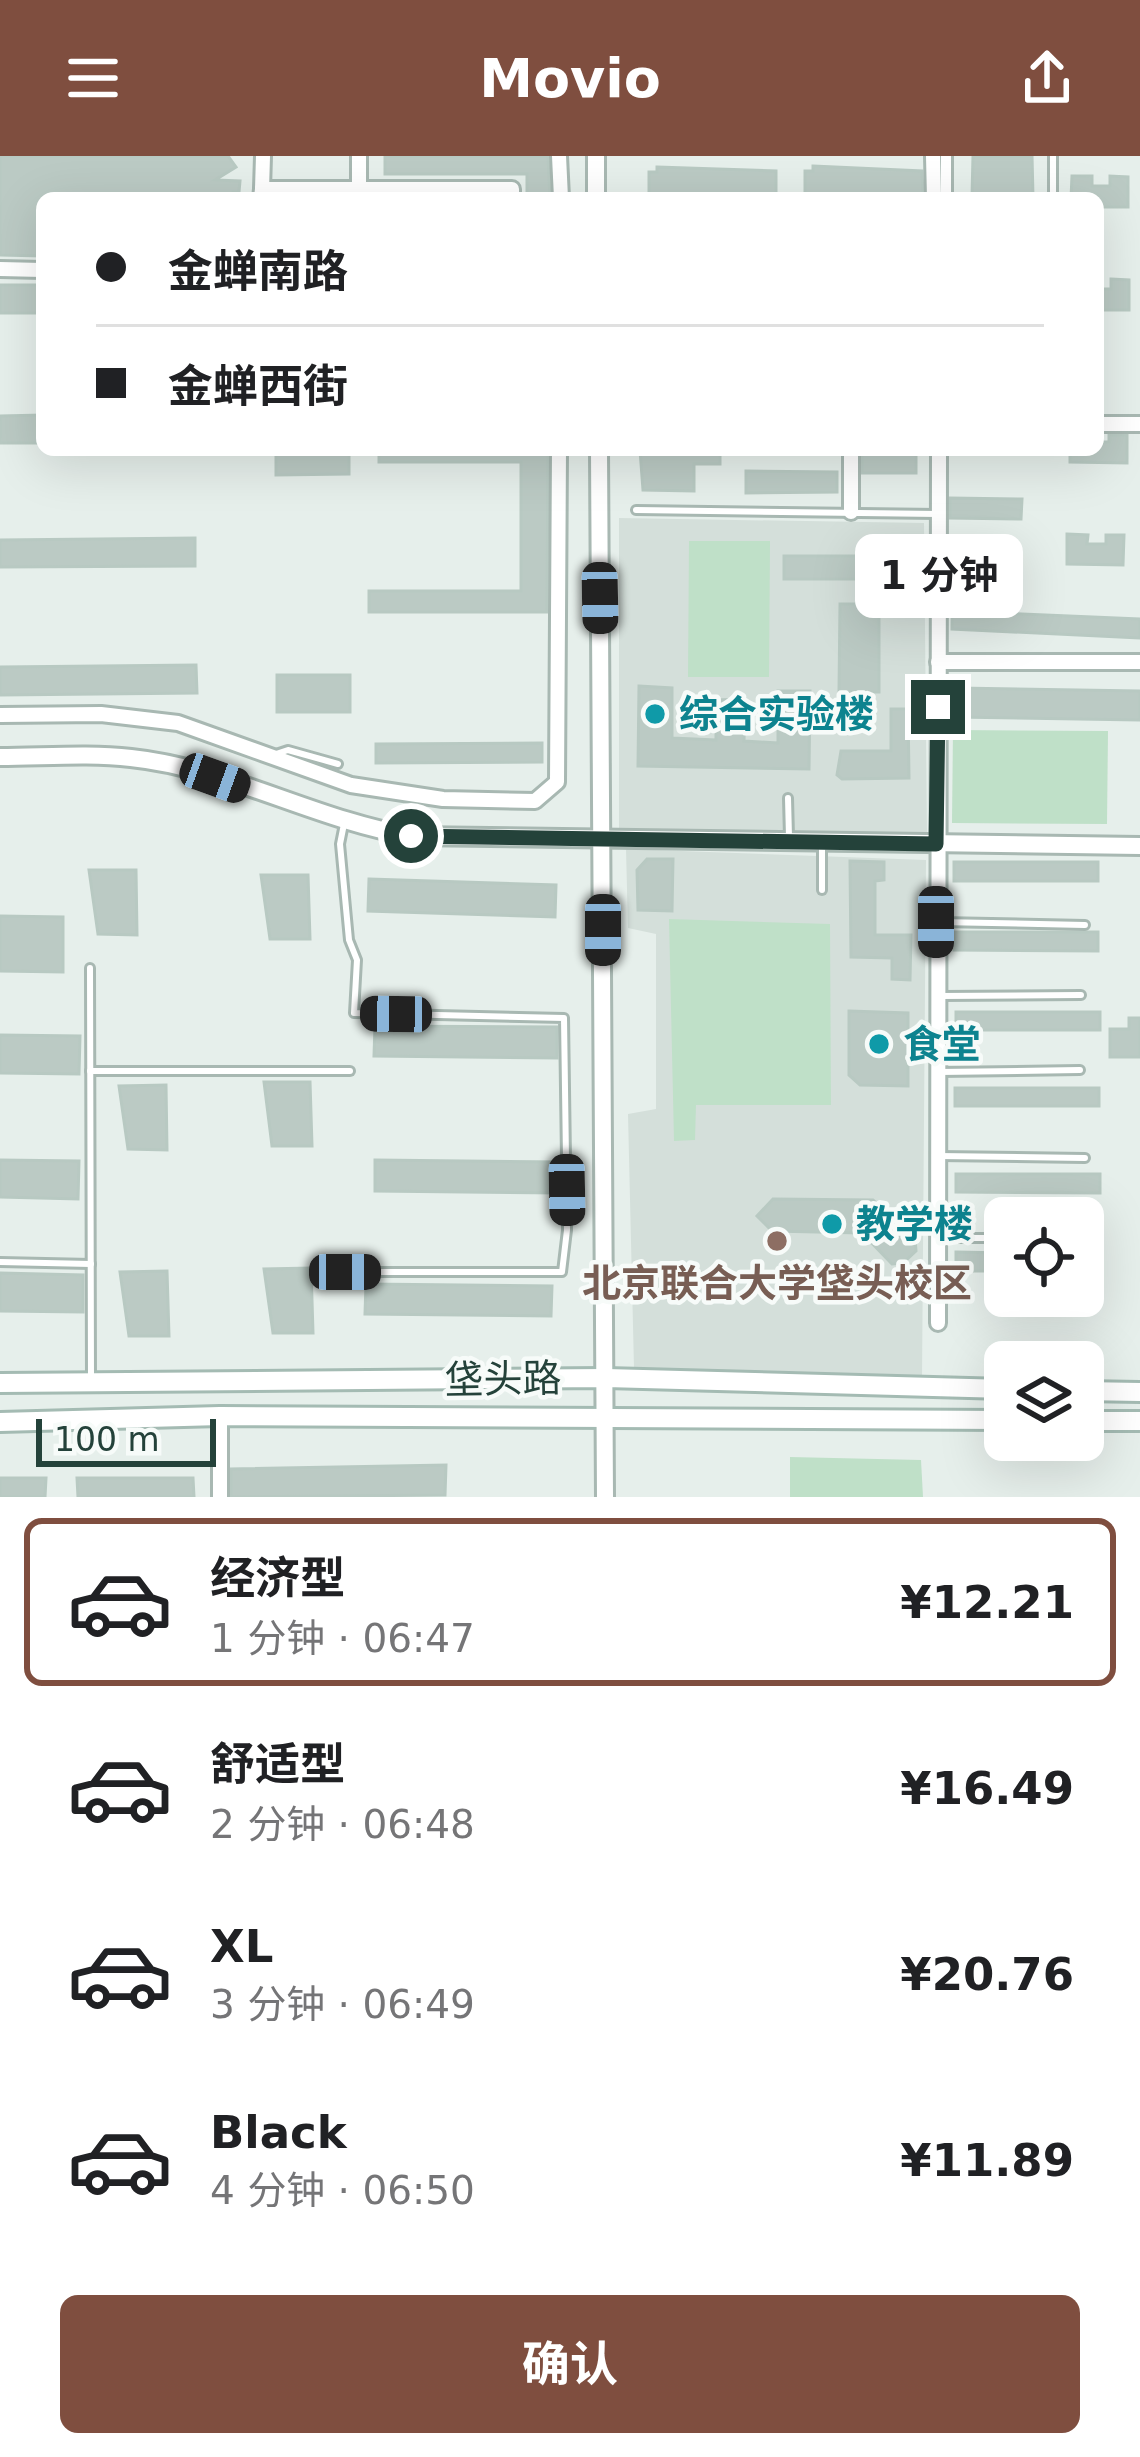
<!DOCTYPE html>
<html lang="zh">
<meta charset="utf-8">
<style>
body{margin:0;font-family:"DejaVu Sans","Noto Sans SC",sans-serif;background:#f2f2f2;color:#202124;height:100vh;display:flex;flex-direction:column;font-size:45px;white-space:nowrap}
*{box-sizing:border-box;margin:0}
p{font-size:39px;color:#757577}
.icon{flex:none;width:66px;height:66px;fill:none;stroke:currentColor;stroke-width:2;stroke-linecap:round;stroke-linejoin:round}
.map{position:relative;height:1341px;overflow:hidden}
.details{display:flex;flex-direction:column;background:#fff;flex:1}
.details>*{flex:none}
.banner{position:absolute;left:36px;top:36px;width:1068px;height:264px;border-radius:18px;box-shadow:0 12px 48px #0002;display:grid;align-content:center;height:264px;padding:0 60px;background:#fff}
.fabs{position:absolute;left:984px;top:1041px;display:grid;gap:24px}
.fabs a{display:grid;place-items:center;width:120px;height:120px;border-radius:18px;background:#fff;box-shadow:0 12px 48px #0002;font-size:60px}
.scale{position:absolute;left:36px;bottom:30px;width:180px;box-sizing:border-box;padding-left:12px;border:6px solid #24423a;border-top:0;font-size:33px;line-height:42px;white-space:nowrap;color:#24423a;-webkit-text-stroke:9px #f7fbf9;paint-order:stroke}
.end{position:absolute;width:54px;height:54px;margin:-27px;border:15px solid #24423a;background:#fff;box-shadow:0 0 0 6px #fff}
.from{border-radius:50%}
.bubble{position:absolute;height:84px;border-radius:18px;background:#fff;box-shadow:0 12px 48px #0002;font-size:39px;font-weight:700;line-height:84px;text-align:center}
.car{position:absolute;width:36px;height:72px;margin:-36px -18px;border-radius:15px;box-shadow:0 0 9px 3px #0007;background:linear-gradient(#222 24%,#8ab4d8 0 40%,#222 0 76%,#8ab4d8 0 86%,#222 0)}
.banner b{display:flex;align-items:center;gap:42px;height:114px;font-size:45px}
.banner b+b{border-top:3px solid #e0e0e0}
.banner i{width:30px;height:30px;background:#202124}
ul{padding:21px 0 0;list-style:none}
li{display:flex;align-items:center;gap:36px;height:168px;margin:0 24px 18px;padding:0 36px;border:6px solid transparent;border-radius:18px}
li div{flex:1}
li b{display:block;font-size:45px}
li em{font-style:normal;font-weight:700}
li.current{border-color:#7f4e3f}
li>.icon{width:108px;height:108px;stroke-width:1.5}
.button{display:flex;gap:24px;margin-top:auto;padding:24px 60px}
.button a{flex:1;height:138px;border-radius:18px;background:#7f4e3f;color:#fff;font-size:48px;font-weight:700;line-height:138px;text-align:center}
header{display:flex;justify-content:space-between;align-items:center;height:156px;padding:0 60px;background:#7f4e3f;color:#fff;font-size:54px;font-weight:700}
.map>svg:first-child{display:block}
.built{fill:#d4dfda}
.green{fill:#bfe0c8}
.building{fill:#bbcac4;stroke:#b8c9c2;stroke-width:3}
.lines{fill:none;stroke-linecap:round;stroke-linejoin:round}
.service-casing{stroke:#a8b8b2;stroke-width:12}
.pedestrian-casing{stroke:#a8b8b2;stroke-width:16}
.minor-casing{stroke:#a8b8b2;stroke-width:20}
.tertiary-casing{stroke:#a8b8b2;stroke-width:22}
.secondary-casing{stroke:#a4bbb3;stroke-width:24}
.service{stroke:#fff;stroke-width:6}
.pedestrian{stroke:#fff;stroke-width:10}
.minor{stroke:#fff;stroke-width:14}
.tertiary{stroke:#fff;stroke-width:16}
.secondary{stroke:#fff;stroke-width:18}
.route{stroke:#24423a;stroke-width:15}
.culture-dot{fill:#0f9aa8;stroke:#f7fbf9;stroke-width:4.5}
.education-dot{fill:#8d6e63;stroke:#f7fbf9;stroke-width:4.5}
.labels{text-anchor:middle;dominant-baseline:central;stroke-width:9;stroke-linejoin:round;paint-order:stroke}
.culture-label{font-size:39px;font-weight:bold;fill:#0d838f;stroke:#f7fbf9;text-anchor:start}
.education-label{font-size:39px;font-weight:bold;fill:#785e54;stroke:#f7fbf9}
.street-label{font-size:39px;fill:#24423a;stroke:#f7fbf9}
</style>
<header><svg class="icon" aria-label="menu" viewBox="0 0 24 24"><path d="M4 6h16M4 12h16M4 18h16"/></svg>Movio<svg class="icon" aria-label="share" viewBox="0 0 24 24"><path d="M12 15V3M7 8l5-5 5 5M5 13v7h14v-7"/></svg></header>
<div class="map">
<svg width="1140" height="1341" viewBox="0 0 1140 1341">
<rect width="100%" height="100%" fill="#e6efeb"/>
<g class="built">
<path d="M619,362l305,5 3,314 -308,-9z"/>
<path d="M626,693l300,11 -4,519 -288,-11 -6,-254 28,-5v-175l-28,-6z"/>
</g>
<g class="green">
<path d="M689,385h81l-1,136h-81z"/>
<path d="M953,574l155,1 -1,93 -155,-1z"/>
<path d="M669,763l161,5 1,181h-135l-1,35 -21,1z"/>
<path d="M790,1301l131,3 2,37h-133z"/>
</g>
<g class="building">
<path d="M0,0h228l8,11 -21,13 25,1 -1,11h-6l-1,6h-190v58l-42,-1z"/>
<path d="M385,0h163l2,42h-23v-24h-142z"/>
<path d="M973,0h59l1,41h-61z"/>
<path d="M813,10l109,5 1,23h-118v-23h8z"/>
<path d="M657,11l119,4v23h-127v-22h8z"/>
<path d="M1072,20h20v10h18v-10l18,1v30h-30v-9h-27z"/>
<path d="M1111,123l18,1v30h-31v-21h13z"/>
<rect x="0" y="129" width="42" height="28"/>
<path d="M42,259v28h-42v-27z"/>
<path d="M1109,279h18v28l-57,-1v-12h28v-8h11z"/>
<path d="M276,294h73v24l-73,1z"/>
<path d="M379,294h169l-1,162h-178v-21h152v-129h-142z"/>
<path d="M640,294h80v14h-26v27l-51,-1z"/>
<rect x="862" y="294" width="54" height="23"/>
<path d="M746,315l91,1v20l-91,1z"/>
<path d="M950,342l72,1 -1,20 -71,-1z"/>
<path d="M1067,378l21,1 -1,9h19v-9h18l-1,30 -56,-1z"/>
<path d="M195,382v28l-195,1v-27z"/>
<path d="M964,390h53v26h-44v40l167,7v19l-188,-9 1,-80z"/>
<rect x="784" y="400" width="126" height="23"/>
<path d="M840,448h39v88h-40z"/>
<path d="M196,509l1,28 -197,2v-28z"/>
<rect x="277" y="519" width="73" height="37"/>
<path d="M639,530l33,2v50l44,2v-40l29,-1 -1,42 34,2v-52h32l-1,78 -171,-3z"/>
<path d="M956,532l184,3v29l-184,-3z"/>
<path d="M891,553h17l1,69 -67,1 -5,-4 4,-24h50z"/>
<path d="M542,587v19l-166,1v-19z"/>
<path d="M647,703h26l-1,52 -34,-1 -1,-40z"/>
<path d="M850,705l34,1v18l-9,1v54h36l-1,45 -18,-1v-21l-41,-1z"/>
<rect x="954" y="706" width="144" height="19"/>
<path d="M89,714h47l1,65 -39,-1z"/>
<path d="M261,719h47l2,64h-40z"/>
<path d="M369,723l187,6 -1,32 -187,-6z"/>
<path d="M0,760l63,1v55l-63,-1z"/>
<path d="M954,776h144v19l-144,-1z"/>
<path d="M849,855l59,2v73l-48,-1 -11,-10z"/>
<rect x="956" y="856" width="144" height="18"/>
<path d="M1129,862h11v39h-30v-28h19z"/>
<path d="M375,870l182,1v31l-183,-2z"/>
<path d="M0,879l80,1 -1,38 -79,-1z"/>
<path d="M264,926h46l2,64h-40z"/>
<path d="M166,929l1,65 -39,-1 -9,-63z"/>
<rect x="955" y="932" width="144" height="18"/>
<path d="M0,1004l79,1 -1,38 -78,-2z"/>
<path d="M375,1004l184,2v31l-184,-2z"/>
<path d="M956,1018h144v19l-144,-1z"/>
<path d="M773,1043l100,1 42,39 1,12 -13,12 -11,1 -30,-31 -90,-2 -15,-15z"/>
<path d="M956,1096l49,1v18h-49z"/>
<path d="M311,1112l2,65h-40l-9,-64z"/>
<path d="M167,1115l2,65h-40l-9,-64z"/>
<path d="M0,1117l83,2v37l-83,-1z"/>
<path d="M366,1128l186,2 -1,30 -186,-2z"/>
<path d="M446,1309l-1,30 -214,2v-28z"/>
<path d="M0,1322h46l-1,19h-45z"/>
<path d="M77,1322h116l1,19h-116z"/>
</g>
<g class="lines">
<defs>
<g id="service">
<path d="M1053,42v-42"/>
<path d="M636,354l302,4"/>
<path d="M273,599l15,-5 50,14"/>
<path d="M788,642l1,39"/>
<path d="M344,668l-4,20 9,96 8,20 -3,53 210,5 3,212 -5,42h-217"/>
<path d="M822,734v-45"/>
<path d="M939,766l146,3"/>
<path d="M90,812l1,409"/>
<path d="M940,840l141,-1"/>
<path d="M90,915h260"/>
<path d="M939,916l141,-2"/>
<path d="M938,1000l147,2"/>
<path d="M937,1082h68"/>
<path d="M0,1106l91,2"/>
</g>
<path id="pedestrian" d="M946,42v-42"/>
<g id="minor">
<path d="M359,0v37"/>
<path d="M559,0l2,42"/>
<path d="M933,0l1,42"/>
<path d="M262,33l1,-33"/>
<path d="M261,42l1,-9h250v9"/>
<path d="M0,113l42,1"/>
<path d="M1098,268h42"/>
<path d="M851,356v-62"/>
<path d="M938,506h202"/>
<path d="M0,559l101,-1 77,9 173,62 92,14 92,2 22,-19 2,-332"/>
<path d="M938,1167l1,-873"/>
<path d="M220,1341v-81"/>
</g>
<g id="tertiary">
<path d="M596,0v42"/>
<path d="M599,294l6,1047"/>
<path d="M0,601c43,0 89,-4 131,1 96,10 184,62 280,78l729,10"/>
</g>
<g id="secondary">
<path d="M0,1227l606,-5 399,11"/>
<path d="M1083,1235l57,1"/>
<path d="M1083,1265h57"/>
<path d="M0,1266l220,-6 785,4"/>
</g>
</defs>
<use href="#service" class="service-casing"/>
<use href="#pedestrian" class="pedestrian-casing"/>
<use href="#minor" class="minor-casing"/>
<use href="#tertiary" class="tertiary-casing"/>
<use href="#secondary" class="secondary-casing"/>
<use href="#service" class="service"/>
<use href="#pedestrian" class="pedestrian"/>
<use href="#minor" class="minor"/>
<use href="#tertiary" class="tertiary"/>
<use href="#secondary" class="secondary"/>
</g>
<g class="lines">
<path class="route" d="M411,680l525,8 2,-137"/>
</g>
<g class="culture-dot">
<circle cx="655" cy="558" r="12"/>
<circle cx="879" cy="888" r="12"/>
<circle cx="832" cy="1068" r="12"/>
</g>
<circle class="education-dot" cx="777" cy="1085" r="12"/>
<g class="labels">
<g class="culture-label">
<text x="679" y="558">综合实验楼</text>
<text x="903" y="888">食堂</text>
<text x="856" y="1068">教学楼</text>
</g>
<g class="education-label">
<text x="777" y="1127">北京联合大学垡头校区</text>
</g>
<g class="street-label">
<text transform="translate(503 1223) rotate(-1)">垡头路</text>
</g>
</g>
</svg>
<div class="fabs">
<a><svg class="icon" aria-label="locate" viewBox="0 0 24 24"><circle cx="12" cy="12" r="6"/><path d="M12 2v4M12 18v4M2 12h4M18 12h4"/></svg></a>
<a><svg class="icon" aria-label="layers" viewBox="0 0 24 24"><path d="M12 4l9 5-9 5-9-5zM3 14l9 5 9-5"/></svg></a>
</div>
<div class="scale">100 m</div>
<i class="end from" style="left:411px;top:680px"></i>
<i class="end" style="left:938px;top:551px"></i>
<div class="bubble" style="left:855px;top:378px;width:168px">1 分钟</div>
<i class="car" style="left:600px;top:442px;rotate:179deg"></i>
<i class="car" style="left:215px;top:622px;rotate:110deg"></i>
<i class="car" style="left:936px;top:766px;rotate:180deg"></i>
<i class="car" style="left:603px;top:774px;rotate:180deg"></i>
<i class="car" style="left:396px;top:858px;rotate:271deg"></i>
<i class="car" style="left:567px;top:1034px;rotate:179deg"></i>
<i class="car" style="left:345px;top:1116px;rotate:90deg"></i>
<div class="banner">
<b><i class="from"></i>金蝉南路</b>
<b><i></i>金蝉西街</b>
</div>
</div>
<section class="details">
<ul>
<li class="current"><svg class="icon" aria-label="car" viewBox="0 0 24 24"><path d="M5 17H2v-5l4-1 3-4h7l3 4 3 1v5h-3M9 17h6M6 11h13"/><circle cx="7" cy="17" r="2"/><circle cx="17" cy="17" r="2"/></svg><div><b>经济型</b><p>1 分钟 · 06:47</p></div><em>¥12.21</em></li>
<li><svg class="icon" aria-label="car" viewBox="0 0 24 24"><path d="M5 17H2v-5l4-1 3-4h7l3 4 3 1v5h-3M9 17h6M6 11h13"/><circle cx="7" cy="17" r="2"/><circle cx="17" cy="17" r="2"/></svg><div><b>舒适型</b><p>2 分钟 · 06:48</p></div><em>¥16.49</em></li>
<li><svg class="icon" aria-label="car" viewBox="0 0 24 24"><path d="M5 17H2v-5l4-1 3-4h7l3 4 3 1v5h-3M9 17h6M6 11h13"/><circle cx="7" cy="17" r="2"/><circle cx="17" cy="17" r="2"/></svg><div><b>XL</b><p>3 分钟 · 06:49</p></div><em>¥20.76</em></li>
<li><svg class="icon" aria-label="car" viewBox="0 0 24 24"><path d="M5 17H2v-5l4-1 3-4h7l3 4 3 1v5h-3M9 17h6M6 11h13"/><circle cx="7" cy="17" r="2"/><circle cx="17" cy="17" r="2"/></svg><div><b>Black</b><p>4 分钟 · 06:50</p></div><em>¥11.89</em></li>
</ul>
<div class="button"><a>确认</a></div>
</section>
